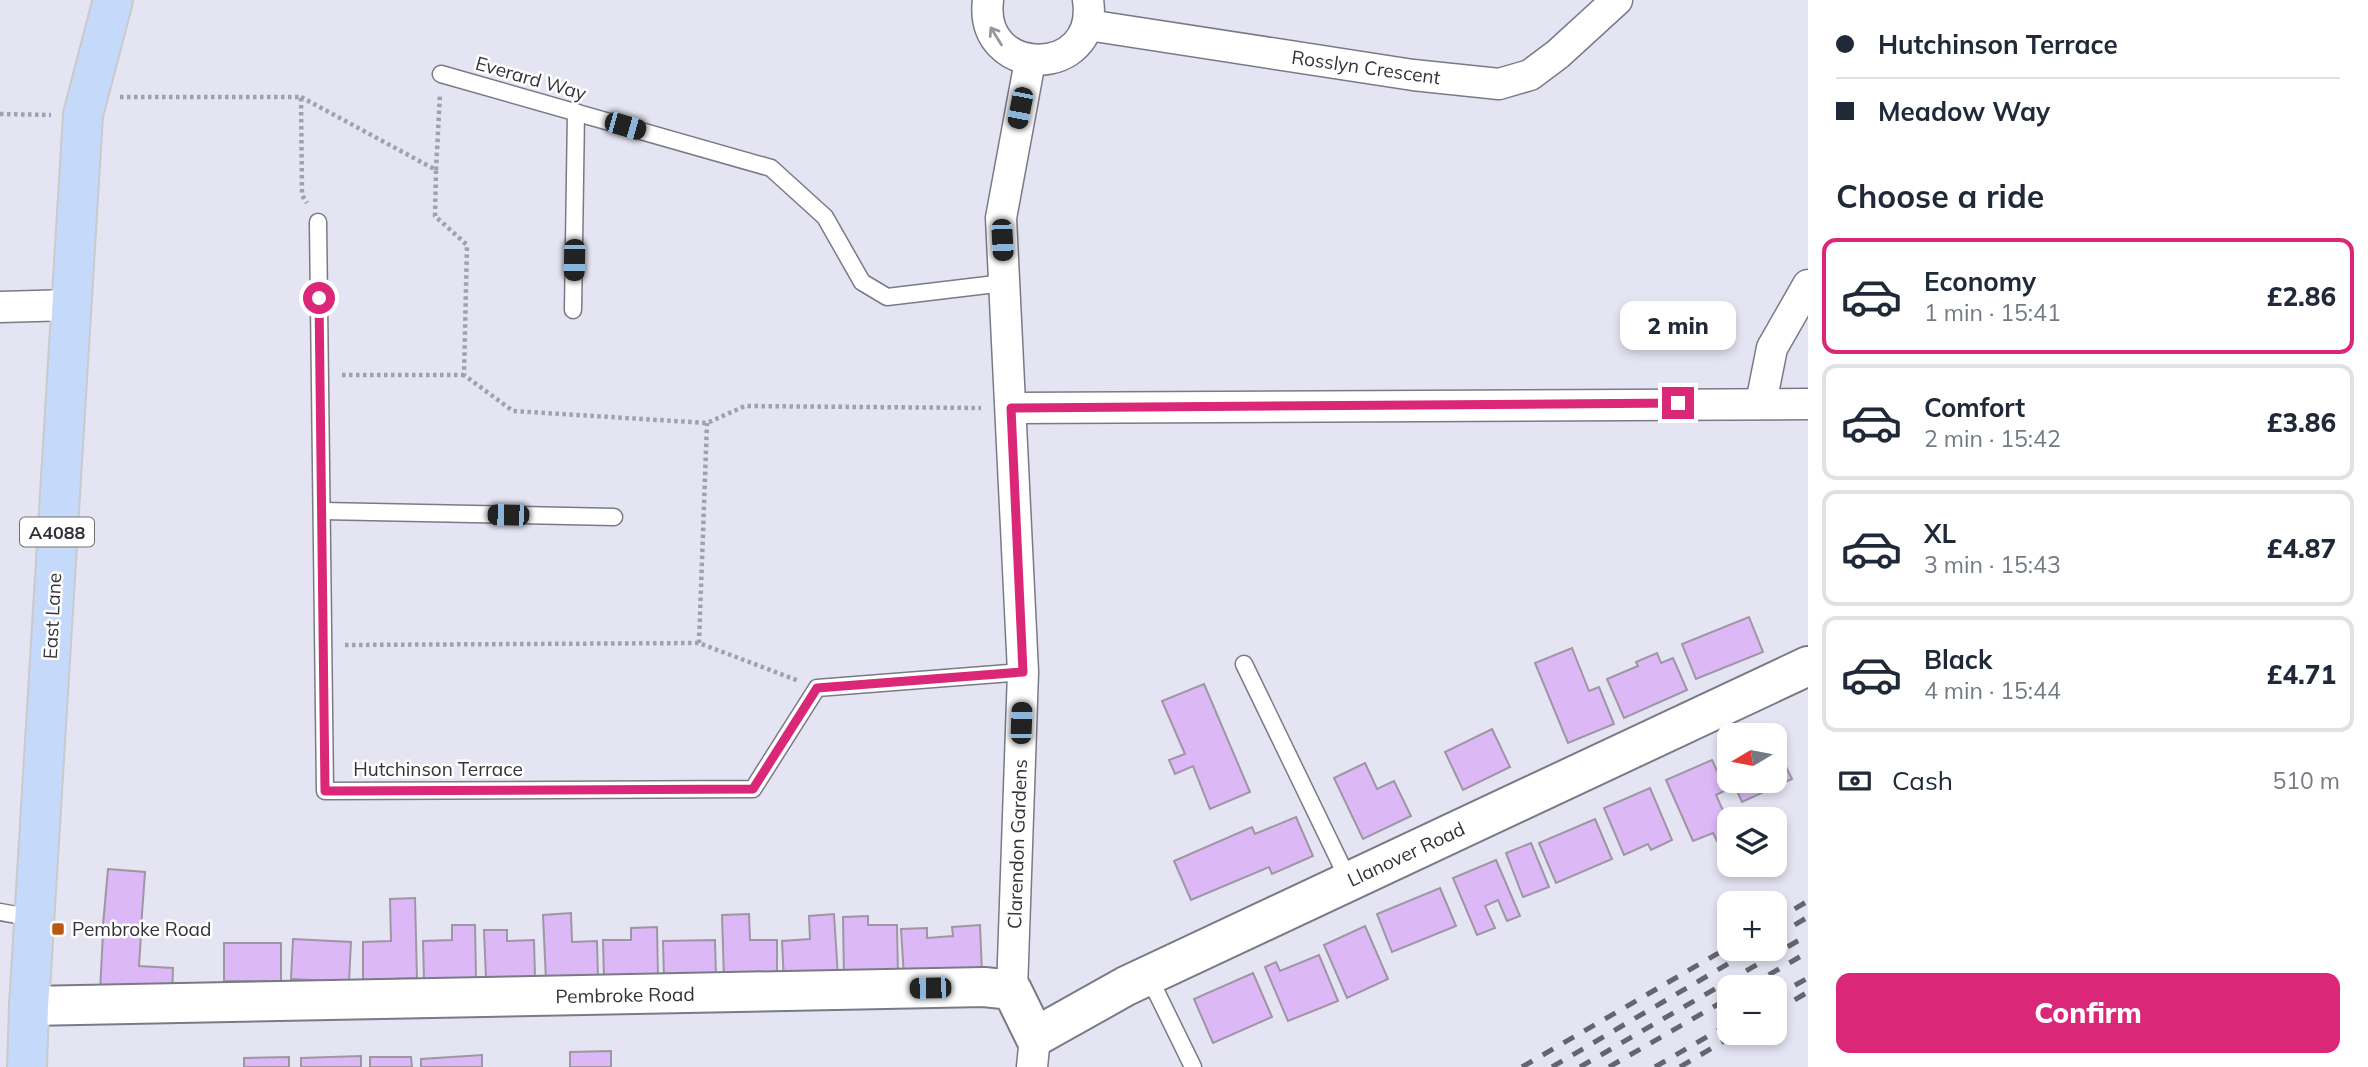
<!DOCTYPE html>
<meta charset="utf-8">
<style>
body{margin:0;font-family:Mulish,sans-serif;background:#f6f6f7;color:#1f2937;height:100vh;display:flex;flex-direction:column;font-size:26px;white-space:nowrap}
*{box-sizing:border-box;margin:0}
p{font-size:23px;color:#747a83}
.icon{flex:none;width:38px;height:38px;fill:none;stroke:currentColor;stroke-width:2;stroke-linecap:round;stroke-linejoin:round}
.map{position:relative;flex:1;overflow:hidden}
.sheet{display:flex;flex-direction:column;background:#fff;width:560px}
.sheet>*{flex:none}
.banner{display:grid;align-content:center;height:154px;padding:0 28px;background:#fff}
.needle{width:46px;rotate:260deg}
.tools{position:absolute;left:1717px;top:723px;display:grid;gap:14px}
.tools a{display:grid;place-items:center;width:70px;height:70px;border-radius:14px;background:#fff;box-shadow:0 4px 10px #0003;font-size:35px}
.end{position:absolute;width:32px;height:32px;margin:-16px;border:9px solid #db2777;background:#fff;box-shadow:0 0 0 4px #fff}
.from{border-radius:50%}
.bubble{position:absolute;height:49px;border-radius:14px;background:#fff;box-shadow:0 4px 10px #0003;font-size:23px;font-weight:800;line-height:49px;text-align:center}
.car{position:absolute;width:21px;height:42px;margin:-21px -10px;border-radius:9px;box-shadow:0 0 5px 2px #0007;background:linear-gradient(#222 24%,#8ab4d8 0 40%,#222 0 76%,#8ab4d8 0 86%,#222 0)}
.banner b{display:flex;align-items:center;gap:24px;height:66px;font-size:26px}
.banner b+b{border-top:2px solid #e0e1e3}
.banner i{width:18px;height:18px;background:#1f2937}
ul{padding:0;list-style:none}
li{display:flex;align-items:center;gap:21px;height:116px;margin:0 14px 10px;padding:0 14px;border:4px solid #e0e1e3;border-radius:14px}
li div{flex:1}
li b{display:block;font-size:26px}
li em{font-style:normal;font-weight:800}
li.active{border-color:#db2777}
li>.icon{width:63px;height:63px;stroke-width:1.5}
h2{padding:0 28px;font-size:32px;line-height:84px}
.pay{display:flex;align-items:center;gap:18px;height:77px;padding:0 28px;font-size:26px}
.pay p{margin-inline-start:auto}
.primary-button{display:flex;gap:14px;margin-top:auto;padding:14px 28px}
.primary-button a{flex:1;height:80px;border-radius:14px;background:#db2777;color:#fff;font-size:28px;font-weight:800;line-height:80px;text-align:center}
main{display:flex;flex:1;min-height:0}
.map>svg:first-child{display:block}
.building{fill:#ddb8f7;stroke:#9e96a3;stroke-width:2}
.lines{fill:none;stroke-linecap:round;stroke-linejoin:round}
.service-casing{stroke:#7a7a87;stroke-width:19}
.minor-casing{stroke:#7a7a87;stroke-width:33}
.tertiary-casing{stroke:#7a7a87;stroke-width:42}
.primary-casing{stroke:#cacacb;stroke-width:42}
.path{stroke:#a1a1ac;stroke-width:4.5;stroke-dasharray:3.5 3.5;stroke-linecap:butt}
.service{stroke:#fff;stroke-width:16}
.minor{stroke:#fff;stroke-width:30}
.tertiary{stroke:#fff;stroke-width:38}
.primary{stroke:#c5d9fb;stroke-width:38}
.rail{stroke:#65656d;stroke-width:5;stroke-dasharray:12 12;stroke-linecap:butt}
.oneway{stroke:#98989c}
.route{stroke:#db2777;stroke-width:9}
.poi-dot{fill:#b95914;stroke:#fff;stroke-width:2.5}
.labels{text-anchor:middle;dominant-baseline:central;stroke-width:5;stroke-linejoin:round;paint-order:stroke}
.shield{fill:#fff;stroke:#707074;stroke-width:2}
.shield-label{font-size:18px;font-weight:bold;fill:#323238}
.street-label{font-size:19px;fill:#323238;stroke:#fff}
.poi-label{font-size:19px;fill:#323238;stroke:#fff;text-anchor:start}
</style>
<main>
<div class="map">
<svg width="1808" height="1067" viewBox="0 0 1808 1067">
<rect width="100%" height="100%" fill="#e4e4f3"/>
<g class="building">
<path d="M1749,617l14,35 -67,27 -14,-35z"/>
<path d="M1572,648l17,43 10,-4 15,37 -46,19 -33,-80z"/>
<path d="M1657,653l4,10 12,-5 14,32 -63,28 -17,-39 31,-13 -2,-4z"/>
<path d="M1204,684l46,108 -40,17 -17,-43 -18,8 -6,-14 16,-6 -23,-53z"/>
<path d="M1492,729l18,38 -47,23 -18,-38z"/>
<path d="M1774,742l18,37 -50,23 -10,-22h42z"/>
<path d="M1712,760l14,30 -10,5 13,29v12l-12,5 -4,-8 -20,8 -27,-61z"/>
<path d="M1365,763l12,26 17,-8 17,35 -48,23 -29,-61z"/>
<path d="M1650,788l22,52 -21,10 -3,-6 -24,11 -20,-47z"/>
<path d="M1296,817l17,39 -41,18 -3,-7 -78,33 -17,-39 78,-34 3,7z"/>
<path d="M1595,819l17,40 -56,24 -17,-40z"/>
<path d="M1531,843l18,44 -26,10 -17,-44z"/>
<path d="M1496,860l24,56 -13,5 -9,-21 -13,6 10,22 -18,7 -24,-57z"/>
<path d="M108,869l37,3 -4,56 -38,-3z"/>
<path d="M1440,888l16,38 -64,26 -15,-38z"/>
<path d="M415,898l2,80 -54,2v-38l28,-1 -1,-42z"/>
<path d="M571,913l1,29 25,-1 1,37 -52,2 -3,-65z"/>
<path d="M749,914l1,26h27v38l-53,1 -2,-64z"/>
<path d="M834,914l4,63 -54,4 -2,-40 28,-2 -1,-23z"/>
<path d="M868,916v9h29l1,52 -54,1 -1,-61z"/>
<path d="M452,925h23l1,54 -52,1 -1,-39 29,-1z"/>
<path d="M980,925l2,48 -78,4 -3,-48 26,-1v10l26,-2 -1,-9z"/>
<path d="M1365,926l23,53 -41,19 -23,-53z"/>
<path d="M657,927l1,50 -54,2 -1,-39h28v-12z"/>
<path d="M484,930h23v11l27,-1 1,38 -49,1z"/>
<path d="M103,933l38,2 -2,31 34,2 -1,28 -72,-4z"/>
<path d="M293,939l58,3 -2,40 -58,-3z"/>
<path d="M715,940l1,38 -52,1 -1,-38z"/>
<rect x="224" y="943" width="57" height="38"/>
<path d="M1319,955l19,46 -50,20 -23,-54 11,-5 4,9z"/>
<path d="M1253,973l19,44 -59,26 -19,-44z"/>
<path d="M611,1051v16h-41v-15z"/>
<path d="M482,1055v12h-61v-8z"/>
<path d="M361,1056v11h-60v-9z"/>
<path d="M289,1057v10h-45v-9z"/>
<path d="M370,1057h41l1,10h-42z"/>
</g>
<g class="lines">
<defs>
<g id="service">
<path d="M441,74l330,94 54,49 37,65 25,15 117,-14"/>
<path d="M318,222l7,569 428,-2 64,-101 206,-16"/>
<path d="M573,310l3,-198"/>
<path d="M322,511l292,6"/>
<path d="M1244,664l105,217"/>
<path d="M0,912l34,6"/>
<path d="M1148,975l45,92"/>
</g>
<g id="minor">
<path d="M988,0c-10,80 112,79 100,0"/>
<path d="M1088,25l325,50 86,9 31,-9 28,-21 59,-54"/>
<path d="M0,307l71,-2"/>
<path d="M1761,403l11,-55 36,-63"/>
<path d="M1011,408l797,-4"/>
<path d="M1012,990l11,-318 -22,-454 29,-157"/>
<path d="M1032,1067l3,-30"/>
</g>
<path id="tertiary" d="M29,1006l955,-19 28,3 23,47 91,-51 682,-320"/>
<path id="primary" d="M27,1067l2,-61 54,-891 30,-115"/>
</defs>
<use href="#service" class="service-casing"/>
<use href="#minor" class="minor-casing"/>
<use href="#tertiary" class="tertiary-casing"/>
<use href="#primary" class="primary-casing"/>
<g class="path">
<path d="M120,97h181l1,98 5,8"/>
<path d="M301,97l135,73 -1,46 32,29 -3,130 49,36 194,12 38,-17 236,2"/>
<path d="M0,114l51,1"/>
<path d="M436,170l4,-76"/>
<path d="M342,375h122"/>
<path d="M699,643l8,-220"/>
<path d="M345,645l354,-2 100,38"/>
</g>
<use href="#service" class="service"/>
<use href="#minor" class="minor"/>
<use href="#tertiary" class="tertiary"/>
<use href="#primary" class="primary"/>
<g class="rail">
<path d="M1774,921l34,-20"/>
<path d="M1774,937l34,-20"/>
<path d="M1748,987l60,-35"/>
<path d="M1774,997l34,-19"/>
<path d="M1774,1012l34,-20"/>
<path d="M1522,1067l207,-120"/>
<path d="M1552,1067l203,-119"/>
<path d="M1580,1067l228,-132"/>
<path d="M1609,1067l120,-69"/>
<path d="M1655,1067l74,-43"/>
<path d="M1680,1067l59,-35"/>
</g>
</g>
<defs><path id="oneway-shaft" d="M-6 0H5M1.5-3L5.5 0L1.5 3" fill="none" stroke-width="1.6" stroke-linecap="round" stroke-linejoin="round" transform="scale(1.75)"/></defs>
<use class="oneway" href="#oneway-shaft" transform="translate(996 36) rotate(-122)"/>
<g class="lines">
<path class="route" d="M319,298l6,493 428,-2 64,-101 206,-16 -12,-264 667,-5"/>
</g>
<rect class="poi-dot" x="51" y="922" width="14" height="14" rx="3.5"/>
<g class="labels">
<rect class="shield" x="20" y="517.5" width="74" height="29" rx="5"/>
<g class="shield-label">
<text x="57" y="532">A4088</text>
</g>
<g class="street-label">
<text transform="translate(1366 67) rotate(8)">Rosslyn Crescent</text>
<text transform="translate(531 78) rotate(16)">Everard Way</text>
<text transform="translate(52 616) rotate(-87)">East Lane</text>
<text x="438" y="769">Hutchinson Terrace</text>
<text transform="translate(1017 844) rotate(-88)">Clarendon Gardens</text>
<text transform="translate(1406 854) rotate(-25)">Llanover Road</text>
<text transform="translate(625 995) rotate(-1)">Pembroke Road</text>
</g>
<g class="poi-label">
<text x="72" y="929">Pembroke Road</text>
</g>
</g>
</svg>
<div class="tools">
<a><svg class="needle" viewBox="-14 -14 28 28"><path d="M0-13l5 13h-10z" fill="#e53935"/><path d="M0 13l5-13h-10z" fill="#747a83"/></svg></a>
<a><svg class="icon" aria-label="layers" viewBox="0 0 24 24"><path d="M12 4l9 5-9 5-9-5zM3 14l9 5 9-5"/></svg></a>
<a>+</a>
<a>−</a>
</div>
<i class="end from" style="left:319px;top:298px"></i>
<i class="end" style="left:1678px;top:403px"></i>
<div class="bubble" style="left:1620px;top:301px;width:116px">2 min</div>
<i class="car" style="left:1020px;top:108px;rotate:191deg"></i>
<i class="car" style="left:625px;top:126px;rotate:106deg"></i>
<i class="car" style="left:1002px;top:240px;rotate:177deg"></i>
<i class="car" style="left:574px;top:260px;rotate:181deg"></i>
<i class="car" style="left:508px;top:515px;rotate:271deg"></i>
<i class="car" style="left:1021px;top:723px;rotate:2deg"></i>
<i class="car" style="left:930px;top:988px;rotate:269deg"></i>
</div>
<section class="sheet">
<div class="banner">
<b><i class="from"></i>Hutchinson Terrace</b>
<b><i></i>Meadow Way</b>
</div>
<h2>Choose a ride</h2>
<ul>
<li class="active"><svg class="icon" aria-label="car" viewBox="0 0 24 24"><path d="M5 17H2v-5l4-1 3-4h7l3 4 3 1v5h-3M9 17h6M6 11h13"/><circle cx="7" cy="17" r="2"/><circle cx="17" cy="17" r="2"/></svg><div><b>Economy</b><p>1 min · 15:41</p></div><em>£2.86</em></li>
<li><svg class="icon" aria-label="car" viewBox="0 0 24 24"><path d="M5 17H2v-5l4-1 3-4h7l3 4 3 1v5h-3M9 17h6M6 11h13"/><circle cx="7" cy="17" r="2"/><circle cx="17" cy="17" r="2"/></svg><div><b>Comfort</b><p>2 min · 15:42</p></div><em>£3.86</em></li>
<li><svg class="icon" aria-label="car" viewBox="0 0 24 24"><path d="M5 17H2v-5l4-1 3-4h7l3 4 3 1v5h-3M9 17h6M6 11h13"/><circle cx="7" cy="17" r="2"/><circle cx="17" cy="17" r="2"/></svg><div><b>XL</b><p>3 min · 15:43</p></div><em>£4.87</em></li>
<li><svg class="icon" aria-label="car" viewBox="0 0 24 24"><path d="M5 17H2v-5l4-1 3-4h7l3 4 3 1v5h-3M9 17h6M6 11h13"/><circle cx="7" cy="17" r="2"/><circle cx="17" cy="17" r="2"/></svg><div><b>Black</b><p>4 min · 15:44</p></div><em>£4.71</em></li>
</ul>
<div class="pay"><svg class="icon" aria-label="cash" viewBox="0 0 24 24"><path d="M3 7h18v10H3z"/><circle cx="12" cy="12" r="2"/></svg>Cash<p>510 m</p></div>
<div class="primary-button"><a>Confirm</a></div>
</section>
</main>
